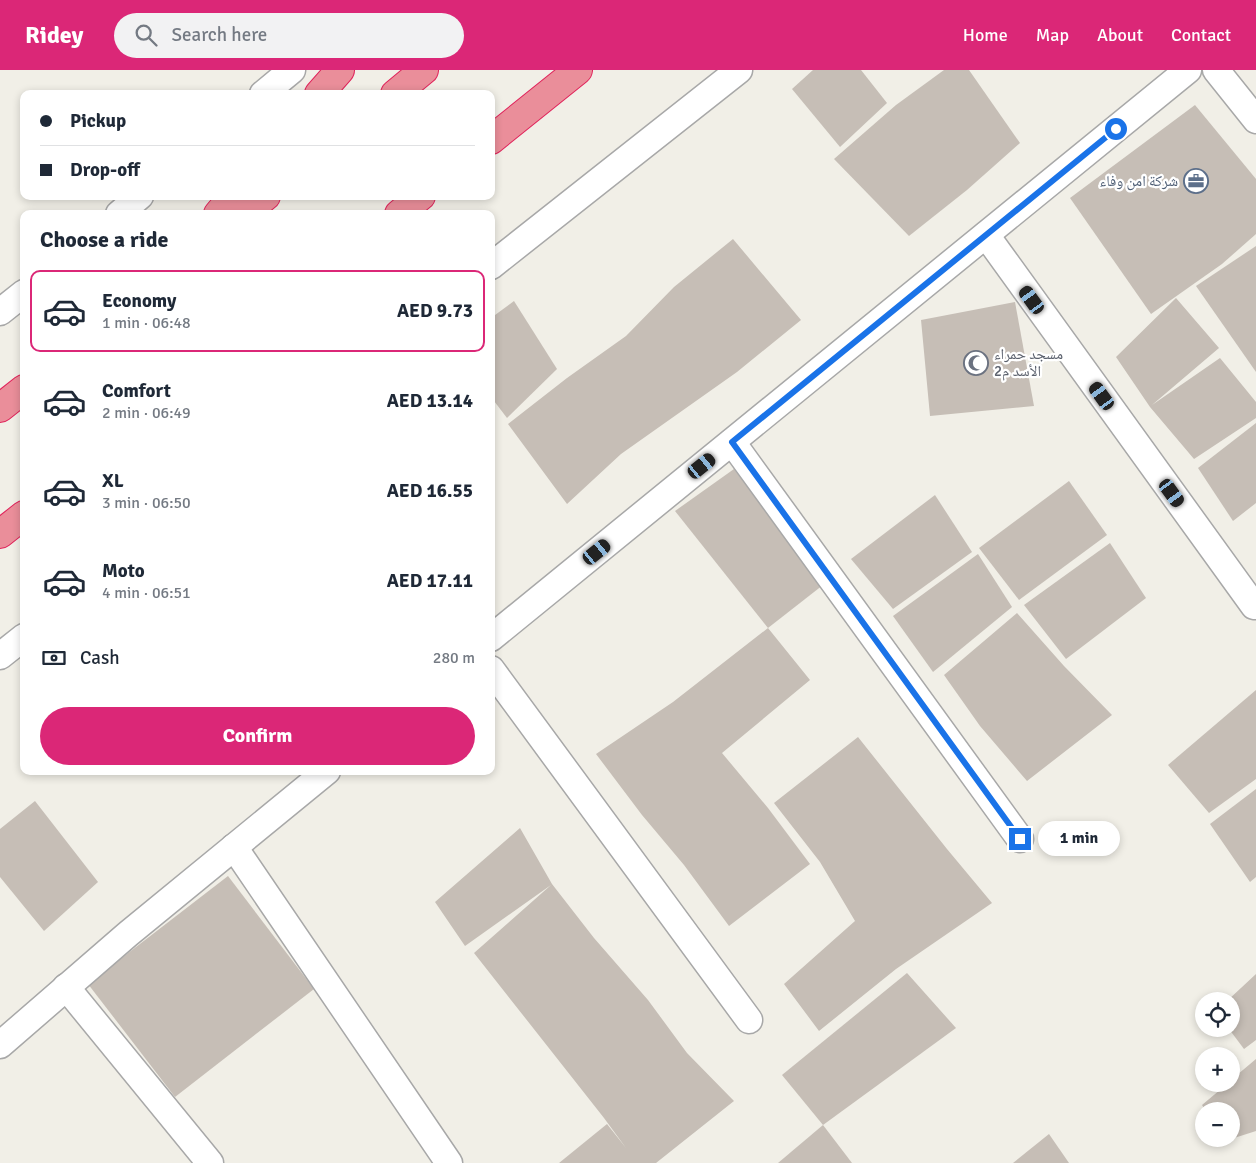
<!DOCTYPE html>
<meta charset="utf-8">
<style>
body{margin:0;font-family:Signika,"Noto Naskh Arabic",sans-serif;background:#f2f2f3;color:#1f2937;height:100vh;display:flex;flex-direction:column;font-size:19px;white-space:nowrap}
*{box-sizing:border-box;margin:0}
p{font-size:16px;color:#747a83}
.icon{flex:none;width:28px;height:28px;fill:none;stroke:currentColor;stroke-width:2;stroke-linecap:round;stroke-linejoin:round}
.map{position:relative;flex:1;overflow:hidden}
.drawer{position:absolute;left:20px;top:140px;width:475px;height:565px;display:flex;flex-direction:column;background:#fff;border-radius:10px;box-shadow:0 2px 8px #0003}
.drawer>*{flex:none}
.hud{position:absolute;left:20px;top:20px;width:475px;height:110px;border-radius:10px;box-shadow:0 2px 8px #0003;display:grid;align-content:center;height:110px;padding:0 20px;background:#fff}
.buttons{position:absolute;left:1195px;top:922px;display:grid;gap:10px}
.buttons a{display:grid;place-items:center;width:45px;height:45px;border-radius:50%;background:#fff;box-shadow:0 2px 8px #0003;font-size:25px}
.end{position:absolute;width:22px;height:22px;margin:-11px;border:6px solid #1a73e8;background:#fff;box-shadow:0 0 0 2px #fff}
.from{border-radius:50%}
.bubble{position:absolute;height:35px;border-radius:18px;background:#fff;box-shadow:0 2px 8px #0003;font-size:16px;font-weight:700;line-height:35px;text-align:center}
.car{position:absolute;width:15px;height:30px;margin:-15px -8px;border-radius:6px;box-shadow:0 0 4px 1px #0007;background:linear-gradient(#222 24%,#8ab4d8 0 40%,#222 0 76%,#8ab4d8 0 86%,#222 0)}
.hud b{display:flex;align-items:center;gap:18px;height:48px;font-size:19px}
.hud b+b{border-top:1px solid #e0e1e3}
.hud i{width:12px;height:12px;background:#1f2937}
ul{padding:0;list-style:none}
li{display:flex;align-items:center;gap:15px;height:82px;margin:0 10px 8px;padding:0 10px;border:2px solid transparent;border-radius:10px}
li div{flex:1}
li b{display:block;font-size:19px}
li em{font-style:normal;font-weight:700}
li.on{border-color:#db2777}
li>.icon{width:45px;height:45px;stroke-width:1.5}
h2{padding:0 20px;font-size:22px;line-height:60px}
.pay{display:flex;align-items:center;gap:12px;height:55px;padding:0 20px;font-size:19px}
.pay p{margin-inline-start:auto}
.primary-button{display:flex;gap:10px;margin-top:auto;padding:10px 20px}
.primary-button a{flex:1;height:58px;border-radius:30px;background:#db2777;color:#fff;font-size:20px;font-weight:700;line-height:58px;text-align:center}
header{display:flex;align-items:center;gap:30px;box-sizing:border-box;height:70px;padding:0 25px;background:#db2777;color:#fff}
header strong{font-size:24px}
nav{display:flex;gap:28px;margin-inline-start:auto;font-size:18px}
.search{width:350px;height:45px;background:#f2f2f3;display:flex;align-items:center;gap:12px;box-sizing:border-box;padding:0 18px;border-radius:28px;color:#747a83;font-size:19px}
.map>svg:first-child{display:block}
.building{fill:#c6beb6}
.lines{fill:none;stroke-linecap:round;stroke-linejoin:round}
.minor-casing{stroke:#a8a8a8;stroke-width:29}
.highway-casing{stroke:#e0235b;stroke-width:30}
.minor{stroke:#fff;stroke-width:26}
.highway{stroke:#ea8e9a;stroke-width:28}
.route{stroke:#1a73e8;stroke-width:6}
.labels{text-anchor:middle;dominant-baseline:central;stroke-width:4.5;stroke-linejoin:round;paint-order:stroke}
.service-label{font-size:15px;fill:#4e5e75;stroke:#fff;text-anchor:end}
.worship-label{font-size:15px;fill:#5b616d;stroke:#fff;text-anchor:start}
</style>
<header>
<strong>Ridey</strong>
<div class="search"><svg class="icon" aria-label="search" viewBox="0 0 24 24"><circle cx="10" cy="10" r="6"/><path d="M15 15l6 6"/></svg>Search here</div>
<nav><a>Home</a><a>Map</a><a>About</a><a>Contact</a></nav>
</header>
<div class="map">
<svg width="1256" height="1093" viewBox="0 0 1256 1093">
<rect width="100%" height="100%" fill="#f1efe7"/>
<g class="building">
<path d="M813,0h48l26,33 -47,44 -48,-58z"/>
<path d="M944,0h25l51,73 -53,47 -58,46 -75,-77 62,-54z"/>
<path d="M1195,35l61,74v55l-34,30 -71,50 -81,-116z"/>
<path d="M733,169l68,81 -64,52 -116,82 -54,50 -59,-80 59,-46 59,-42 48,-49z"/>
<path d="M1256,176v126l-60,-86z"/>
<path d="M1176,228l43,50 -67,57 68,-47 36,44v16l-62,41 -44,-52 -34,-50z"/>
<path d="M514,231l43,68 -50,49 -16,-21v-79z"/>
<path d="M1015,232l19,104 -104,10 -9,-96z"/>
<path d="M1256,353v80l-23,18 -35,-53z"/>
<path d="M734,399l89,116 -55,43 -93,-117z"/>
<path d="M1069,411l38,54 -88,65 -40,-52z"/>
<path d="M935,425l37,57 -79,57 -42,-50z"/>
<path d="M1110,473l36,55 -80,61 -42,-54z"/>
<path d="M978,484l34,53 -79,65 -40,-56z"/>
<path d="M1017,543l47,53 48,49 -85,66 -47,-55 -36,-51z"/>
<path d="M768,558l42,52 -88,73 46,55 42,56 -81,62 -45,-61 -42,-50 -46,-61 77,-52z"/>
<path d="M1256,620v89l-47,34 -41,-48z"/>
<path d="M858,667l89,112 45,54 -96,66 -77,62 -35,-47 71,-63 -35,-59 -46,-59z"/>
<path d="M1256,719v88l-6,5 -40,-58z"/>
<path d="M35,731l63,81 -54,49 -44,-54v-48z"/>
<path d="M520,758l32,56 42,54 54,62 39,53 47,48 -78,62h-97l48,-39 19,24 -22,-30 -130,-165 77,-68 -86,61 -30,-44z"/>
<path d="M228,806l86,113 -139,108 -87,-113z"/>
<path d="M907,903l49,55 -133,97 -41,-50z"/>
<path d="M1256,904v66l-12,9 -15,-20h2v-28h-4z"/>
<path d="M1256,989v72l-25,8v-28h-25l-4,-6 25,-21h4v-4z"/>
<path d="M823,1055l29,38h-74z"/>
<path d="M1049,1064l20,29h-56z"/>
</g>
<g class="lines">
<defs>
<g id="minor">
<path d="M1216,0l40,50"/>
<path d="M263,24l29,-24"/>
<path d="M119,144l21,-18"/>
<path d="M986,165l268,371"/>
<path d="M491,196l248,-196"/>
<path d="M0,242l24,-19"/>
<path d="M732,372l288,397"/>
<path d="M491,568l697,-568"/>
<path d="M0,586l24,-19"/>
<path d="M491,599l258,351"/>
<path d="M234,777l215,316"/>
<path d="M66,917l144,176"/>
<path d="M0,975l128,-111 199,-163"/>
</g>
<g id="highway">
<path d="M319,24l21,-24"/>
<path d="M395,24l29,-24"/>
<path d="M491,70l87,-70"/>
<path d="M218,144l15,-18"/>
<path d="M244,144l22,-18"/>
<path d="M399,144l22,-18"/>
<path d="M0,338l24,-19"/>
<path d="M0,464l24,-19"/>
</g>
</defs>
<use href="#minor" class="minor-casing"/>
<use href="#highway" class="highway-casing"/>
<use href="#minor" class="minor"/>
<use href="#highway" class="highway"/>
</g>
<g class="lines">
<path class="route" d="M1020,769l-288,-397 384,-313"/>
</g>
<defs>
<symbol id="office-ring" viewBox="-11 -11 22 22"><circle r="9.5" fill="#fff" stroke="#5c6f8a" stroke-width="1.5"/><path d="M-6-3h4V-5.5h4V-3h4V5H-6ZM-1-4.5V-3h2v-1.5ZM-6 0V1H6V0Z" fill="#5c6f8a"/></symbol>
<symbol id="mosque-ring" viewBox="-11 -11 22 22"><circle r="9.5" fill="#fff" stroke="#6b7280" stroke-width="1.5"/><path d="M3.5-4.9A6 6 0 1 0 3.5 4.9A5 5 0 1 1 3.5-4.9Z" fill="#6b7280"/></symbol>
</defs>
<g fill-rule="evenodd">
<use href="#office-ring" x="1182" y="97" width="28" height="28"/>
<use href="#mosque-ring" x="962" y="279" width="28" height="28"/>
</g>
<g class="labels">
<g class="service-label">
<text x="1178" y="111">شركة امن وفاء</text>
</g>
<g class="worship-label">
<text x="994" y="284">مسجد حمراء<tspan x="994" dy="17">الأسد م2</tspan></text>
</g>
</g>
</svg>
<div class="buttons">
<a><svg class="icon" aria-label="locate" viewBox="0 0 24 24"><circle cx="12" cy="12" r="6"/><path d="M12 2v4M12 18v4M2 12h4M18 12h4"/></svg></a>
<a>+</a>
<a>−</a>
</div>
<i class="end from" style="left:1116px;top:59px"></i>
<i class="end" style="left:1020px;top:769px"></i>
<div class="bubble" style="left:1038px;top:751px;width:82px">1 min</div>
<i class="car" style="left:1032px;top:230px;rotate:324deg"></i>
<i class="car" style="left:1102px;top:326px;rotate:324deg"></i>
<i class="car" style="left:702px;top:396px;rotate:51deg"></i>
<i class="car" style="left:1172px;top:423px;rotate:144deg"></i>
<i class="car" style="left:597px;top:482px;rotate:51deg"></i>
<div class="hud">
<b><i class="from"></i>Pickup</b>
<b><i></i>Drop-off</b>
</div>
<section class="drawer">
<h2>Choose a ride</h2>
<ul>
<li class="on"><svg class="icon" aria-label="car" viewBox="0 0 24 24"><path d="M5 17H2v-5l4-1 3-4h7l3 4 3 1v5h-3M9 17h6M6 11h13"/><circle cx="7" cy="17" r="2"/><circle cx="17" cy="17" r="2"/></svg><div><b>Economy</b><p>1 min · 06:48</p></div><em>AED 9.73</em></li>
<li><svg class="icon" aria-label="car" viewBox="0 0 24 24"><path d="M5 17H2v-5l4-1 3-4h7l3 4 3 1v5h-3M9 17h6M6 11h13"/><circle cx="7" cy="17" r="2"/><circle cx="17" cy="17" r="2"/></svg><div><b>Comfort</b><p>2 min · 06:49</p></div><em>AED 13.14</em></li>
<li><svg class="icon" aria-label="car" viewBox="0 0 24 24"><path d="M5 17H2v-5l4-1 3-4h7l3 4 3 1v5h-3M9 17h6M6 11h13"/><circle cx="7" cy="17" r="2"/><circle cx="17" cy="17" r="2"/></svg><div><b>XL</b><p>3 min · 06:50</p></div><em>AED 16.55</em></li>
<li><svg class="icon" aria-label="car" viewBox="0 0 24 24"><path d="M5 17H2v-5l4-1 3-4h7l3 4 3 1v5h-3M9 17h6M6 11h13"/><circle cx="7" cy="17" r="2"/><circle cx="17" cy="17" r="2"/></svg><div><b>Moto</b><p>4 min · 06:51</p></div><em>AED 17.11</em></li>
</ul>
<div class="pay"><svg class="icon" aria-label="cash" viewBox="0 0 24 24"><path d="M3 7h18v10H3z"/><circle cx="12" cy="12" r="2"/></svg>Cash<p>280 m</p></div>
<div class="primary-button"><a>Confirm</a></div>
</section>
</div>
